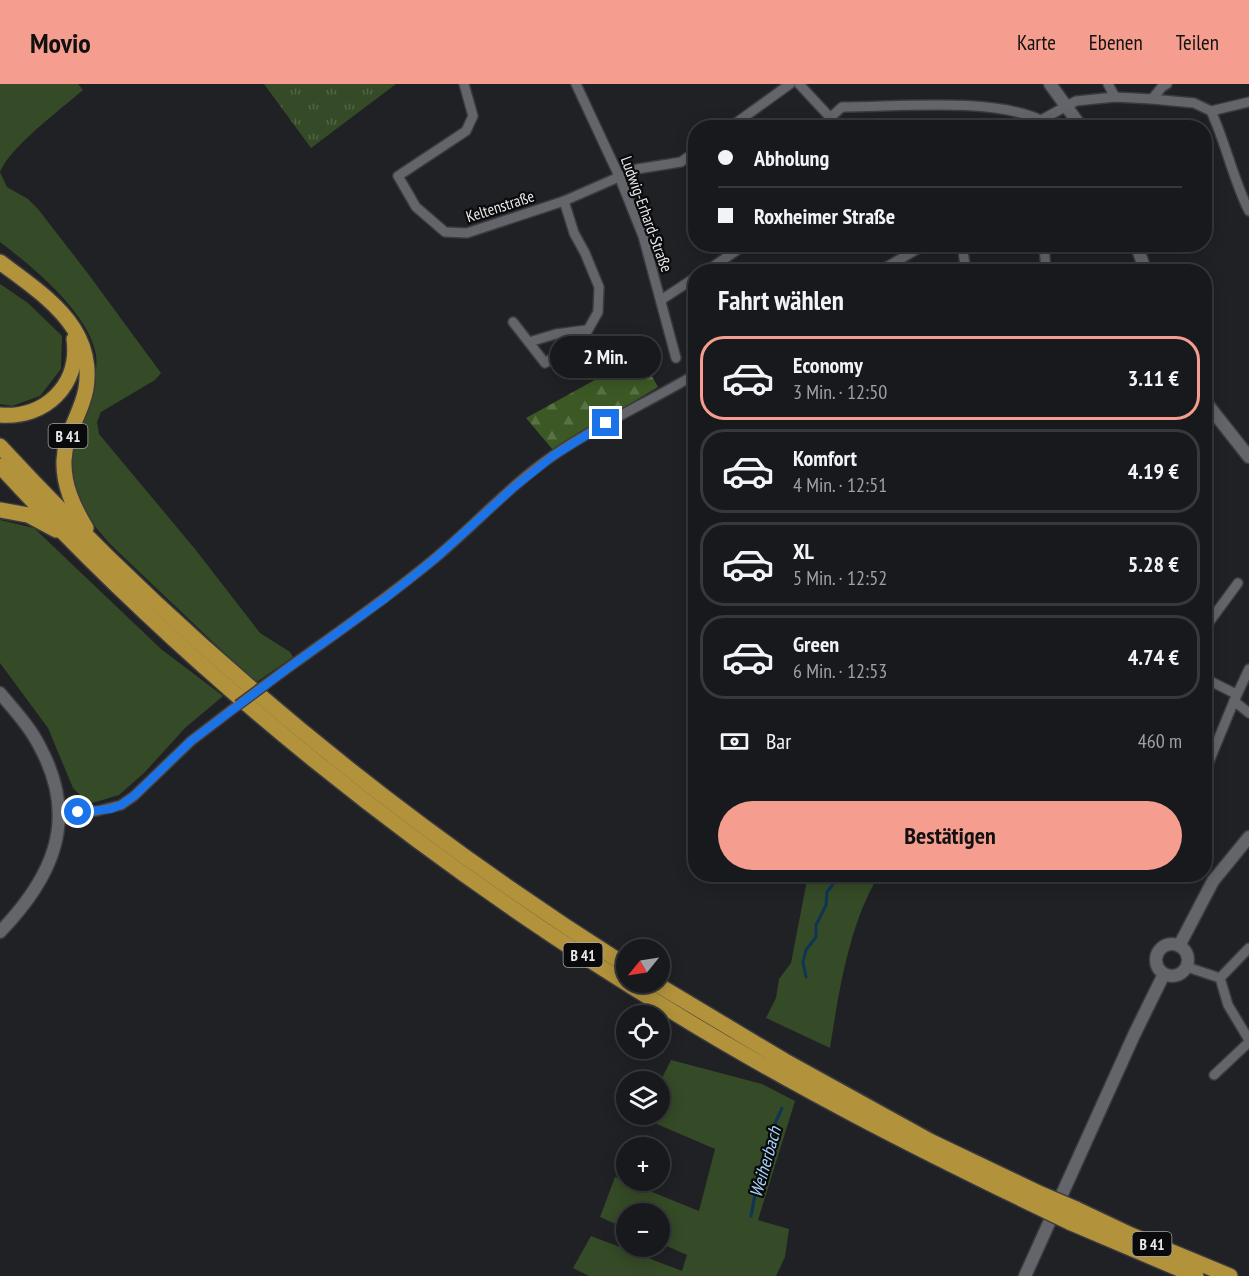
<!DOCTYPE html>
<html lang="de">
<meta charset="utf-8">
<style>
body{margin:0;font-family:"PT Sans Narrow",sans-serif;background:#252629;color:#f1f3f6;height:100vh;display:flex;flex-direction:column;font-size:22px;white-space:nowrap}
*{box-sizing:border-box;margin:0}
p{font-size:20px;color:#9fa0a3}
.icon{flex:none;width:33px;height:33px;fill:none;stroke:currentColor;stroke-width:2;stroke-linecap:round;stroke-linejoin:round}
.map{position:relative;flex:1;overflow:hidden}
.side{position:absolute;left:688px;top:180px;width:524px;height:618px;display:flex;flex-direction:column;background:#18191c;border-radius:24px;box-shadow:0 3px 15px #0003,0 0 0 2px #36383b}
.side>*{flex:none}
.hud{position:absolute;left:688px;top:36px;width:524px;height:132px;border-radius:24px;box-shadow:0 3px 15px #0003,0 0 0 2px #36383b;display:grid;align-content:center;height:132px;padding:0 30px;background:#18191c}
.needle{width:39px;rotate:240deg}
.fabs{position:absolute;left:616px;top:855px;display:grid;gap:12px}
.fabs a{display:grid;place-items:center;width:54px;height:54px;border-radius:50%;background:#18191c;box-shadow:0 3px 15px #0003,0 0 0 2px #36383b;font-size:30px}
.end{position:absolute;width:27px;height:27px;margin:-14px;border:8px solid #1a73e8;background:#fff;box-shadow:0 0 0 3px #fff}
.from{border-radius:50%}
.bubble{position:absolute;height:42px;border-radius:21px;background:#18191c;box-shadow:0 3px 15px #0003,0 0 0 2px #36383b;font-size:20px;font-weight:700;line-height:42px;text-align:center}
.hud b{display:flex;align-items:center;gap:21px;height:57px;font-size:22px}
.hud b+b{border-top:2px solid #36383b}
.hud i{width:15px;height:15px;background:#f1f3f6}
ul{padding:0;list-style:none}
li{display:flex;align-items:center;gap:18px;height:84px;margin:0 12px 9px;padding:0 18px;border:3px solid #36383b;border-radius:24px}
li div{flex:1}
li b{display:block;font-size:22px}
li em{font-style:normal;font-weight:700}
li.selected{border-color:#f59d8e}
li>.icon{width:54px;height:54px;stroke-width:1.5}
h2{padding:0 30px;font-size:27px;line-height:72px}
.pay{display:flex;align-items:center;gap:15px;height:66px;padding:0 30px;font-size:22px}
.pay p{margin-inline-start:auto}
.button{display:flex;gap:12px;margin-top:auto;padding:12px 30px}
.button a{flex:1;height:69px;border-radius:36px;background:#f59d8e;color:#111;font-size:24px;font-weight:700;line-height:69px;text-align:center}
header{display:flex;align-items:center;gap:36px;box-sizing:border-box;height:84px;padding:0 30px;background:#f59d8e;color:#111}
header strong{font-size:28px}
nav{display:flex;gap:33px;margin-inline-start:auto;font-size:21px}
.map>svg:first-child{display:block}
.grass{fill:#354a26}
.forest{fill:url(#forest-firs)}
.park{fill:url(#park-tufts)}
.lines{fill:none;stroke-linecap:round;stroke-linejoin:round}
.stream{stroke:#0e3654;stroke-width:3}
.minor-casing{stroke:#3b3b3f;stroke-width:12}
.tertiary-casing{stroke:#3b3b3f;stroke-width:15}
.trunk-casing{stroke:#3b3b3f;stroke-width:18}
.minor{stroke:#64656b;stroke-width:9}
.tertiary{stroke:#64656b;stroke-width:12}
.trunk{stroke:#b2923b;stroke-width:15}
.minor-bridge-casing{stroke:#3b3b3f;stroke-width:12;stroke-linecap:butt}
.trunk-bridge-casing{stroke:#3b3b3f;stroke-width:18;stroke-linecap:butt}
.minor-bridge{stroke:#64656b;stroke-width:9}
.trunk-bridge{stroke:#b2923b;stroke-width:15}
.route{stroke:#1a73e8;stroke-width:8}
.labels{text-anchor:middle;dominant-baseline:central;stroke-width:4.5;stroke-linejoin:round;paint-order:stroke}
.shield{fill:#0a0a0c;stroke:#a5a5a8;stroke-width:1.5}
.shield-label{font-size:15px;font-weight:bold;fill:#e7e8eb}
.street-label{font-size:16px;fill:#e7e8eb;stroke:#0a0a0c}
.water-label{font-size:18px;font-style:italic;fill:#a8d3f9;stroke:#0a0a0c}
</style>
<header>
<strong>Movio</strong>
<nav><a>Karte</a><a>Ebenen</a><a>Teilen</a></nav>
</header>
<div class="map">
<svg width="1249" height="1192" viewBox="0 0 1249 1192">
<defs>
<pattern id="forest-firs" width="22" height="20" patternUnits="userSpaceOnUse" patternTransform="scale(1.5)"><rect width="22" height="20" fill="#3c5925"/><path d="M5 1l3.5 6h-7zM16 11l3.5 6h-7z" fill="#587145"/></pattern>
<pattern id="park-tufts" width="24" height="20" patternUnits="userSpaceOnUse" patternTransform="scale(1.5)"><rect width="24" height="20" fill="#354a26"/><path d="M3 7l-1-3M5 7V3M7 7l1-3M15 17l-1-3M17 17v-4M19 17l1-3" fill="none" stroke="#526446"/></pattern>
</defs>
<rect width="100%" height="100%" fill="#202125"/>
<g class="grass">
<path d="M0,0h78l5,6c-22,19 -73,57 -83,82l7,15 21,12 10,10 51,66 72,98 -6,7 -54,32 -4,10 2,12 96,115 65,84 30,19 3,5 -39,27 -18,-20 -125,-119c-22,-25 -46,-53 -41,-89 1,-13 13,-37 18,-51 5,-13 10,-37 8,-50 -7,-42 -63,-88 -96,-113z"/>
<path d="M0,200l28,19 34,33 -1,33 -21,27 -28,10 -12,-2z"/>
<path d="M0,436l34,8 127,121 62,47 -38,32 -40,44 -26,23 -30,9 -16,-16 -25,-60 -48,-65z"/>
<path d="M808,791h71c-30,49 -40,116 -49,173l-64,-30 10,-20 3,-19 12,-16z"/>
<path d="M671,976l91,24 33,17 -37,119 31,9 -4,28 -9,19h-187l-16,-8 18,-32 91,35 5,-16 -27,-12v-29h-33v15l-27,-12 15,-40 84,34 16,-62 -72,-31 1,-3 16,-1v-32z"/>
</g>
<path class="forest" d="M640,271l18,32 -105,63 -27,-32z"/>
<path class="park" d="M264,0h132l-85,64z"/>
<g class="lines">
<g class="stream">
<path d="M806,893l-3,-15 3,-12 10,-13v-12l10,-20 1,-13 14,-18"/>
<path d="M751,1132c7,-38 14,-73 31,-108"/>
</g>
<defs>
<g id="minor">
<path d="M464,0l9,32 -7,15 -68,45 18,31 29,25 22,1 97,-32 73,-32 44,-7 15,-11"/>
<path d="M576,0l43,92 24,60 33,122"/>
<path d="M799,0l41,44"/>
<path d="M1108,0l7,13"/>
<path d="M1152,15l10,-12 5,-3"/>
<path d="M1211,27c15,33 22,68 38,100"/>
<path d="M831,33l11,-10c57,0 147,-10 199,13"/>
<path d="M729,44l61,-44"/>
<path d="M1033,44l8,-8 35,-19 39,-4 37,2 42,4 17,8 38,-9"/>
<path d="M962,160l4,28"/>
<path d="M1044,160l2,28"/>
<path d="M705,188l41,-28"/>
<path d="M878,188l48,-28"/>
<path d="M661,216l35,-23"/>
<path d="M513,238l32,41 39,-26 14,-25 1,-25 -14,-34 -11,-20 -10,-32"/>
<path d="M529,258l27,-8 30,-4"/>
<path d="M1204,545l34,-46"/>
<path d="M281,589c51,-37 104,-73 153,-114 41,-34 76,-74 120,-104 45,-31 95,-53 142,-81"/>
<path d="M1204,594l32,16"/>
<path d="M1234,617l15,12"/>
<path d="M1204,690l30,-73 15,-32"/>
<path d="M59,729l38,-2 24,-6 13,-9 57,-55 47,-36"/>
<path d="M1187,883l33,11 8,27 21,35"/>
<path d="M1220,894l29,-30"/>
<path d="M1214,991l35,-33"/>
</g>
<g id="tertiary">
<path d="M1050,0l32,44"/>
<path d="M1136,160l10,28"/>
<path d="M1204,316l45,57"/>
<path d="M0,609c15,18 31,35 41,56 38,72 11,129 -41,183"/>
<circle cx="1172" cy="876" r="16"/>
<path d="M1179,862l34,-65 36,-44"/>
<path d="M1025,1192l109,-241 30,-61"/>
</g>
<g id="trunk">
<path d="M0,178c26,20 56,39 74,67 14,22 17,50 8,74 -7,20 -17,36 -18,57 -1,25 9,46 22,68"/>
<path d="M0,331c45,4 80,-30 74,-76"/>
<path d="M0,362c185,200 396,374 627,520"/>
<path d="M0,382c197,214 429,399 678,549 116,71 236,132 358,191"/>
<path d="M0,426l28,5 28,15"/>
<path d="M653,898l132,79 145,80 111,53"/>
<path d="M1076,1125l55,26 99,41"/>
<path d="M1069,1138l127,54"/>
</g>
</defs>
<use href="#minor" class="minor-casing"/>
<use href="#tertiary" class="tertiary-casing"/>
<use href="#trunk" class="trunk-casing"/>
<use href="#minor" class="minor"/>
<use href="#tertiary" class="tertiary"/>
<use href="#trunk" class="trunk"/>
<defs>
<path id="minor-bridge" d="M238,621l43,-32"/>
<g id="trunk-bridge">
<path d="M1041,1110l35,15"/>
<path d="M1036,1122l33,16"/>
</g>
</defs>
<use href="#minor-bridge" class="minor-bridge-casing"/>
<use href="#trunk-bridge" class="trunk-bridge-casing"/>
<use href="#minor-bridge" class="minor-bridge"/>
<use href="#trunk-bridge" class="trunk-bridge"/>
</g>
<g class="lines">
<path class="route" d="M78,728l33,-3 10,-4 13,-9 57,-55 100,-75 95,-68 50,-40 76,-69 41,-33 53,-33"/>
</g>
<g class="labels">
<g class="shield">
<rect x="48.5" y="340" width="39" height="24" rx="4.5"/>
<rect x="563.5" y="859" width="39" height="24" rx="4.5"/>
<rect x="1132.5" y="1148" width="39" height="24" rx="4.5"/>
</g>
<g class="shield-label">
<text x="68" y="352">B 41</text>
<text x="583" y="871">B 41</text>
<text x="1152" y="1160">B 41</text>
</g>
<g class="street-label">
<text transform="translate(500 122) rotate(-18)">Keltenstraße</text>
<text transform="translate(647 130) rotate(70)">Ludwig-Erhard-Straße</text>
</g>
<g class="water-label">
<text transform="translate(765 1078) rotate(-74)">Weiherbach</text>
</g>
</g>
</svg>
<div class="fabs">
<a><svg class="needle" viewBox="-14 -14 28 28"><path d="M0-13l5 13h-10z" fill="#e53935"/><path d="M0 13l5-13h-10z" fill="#9fa0a3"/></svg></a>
<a><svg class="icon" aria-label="locate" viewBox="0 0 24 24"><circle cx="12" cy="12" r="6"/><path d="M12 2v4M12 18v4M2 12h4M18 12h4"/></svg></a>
<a><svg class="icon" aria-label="layers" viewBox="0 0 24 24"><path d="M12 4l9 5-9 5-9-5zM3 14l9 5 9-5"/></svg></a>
<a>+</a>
<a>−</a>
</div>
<i class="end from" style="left:78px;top:728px"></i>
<i class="end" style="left:606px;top:339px"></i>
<div class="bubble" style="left:550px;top:252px;width:111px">2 Min.</div>
<div class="hud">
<b><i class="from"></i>Abholung</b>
<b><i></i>Roxheimer Straße</b>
</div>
<section class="side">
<h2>Fahrt wählen</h2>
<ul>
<li class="selected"><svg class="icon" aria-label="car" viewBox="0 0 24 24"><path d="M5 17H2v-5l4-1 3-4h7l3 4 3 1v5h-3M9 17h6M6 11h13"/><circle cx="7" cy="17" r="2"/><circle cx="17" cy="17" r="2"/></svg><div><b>Economy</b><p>3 Min. · 12:50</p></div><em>3.11 €</em></li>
<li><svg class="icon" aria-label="car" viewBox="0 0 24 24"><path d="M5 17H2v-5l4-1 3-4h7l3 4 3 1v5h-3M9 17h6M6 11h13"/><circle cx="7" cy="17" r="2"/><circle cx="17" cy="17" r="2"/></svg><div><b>Komfort</b><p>4 Min. · 12:51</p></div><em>4.19 €</em></li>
<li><svg class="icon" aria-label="car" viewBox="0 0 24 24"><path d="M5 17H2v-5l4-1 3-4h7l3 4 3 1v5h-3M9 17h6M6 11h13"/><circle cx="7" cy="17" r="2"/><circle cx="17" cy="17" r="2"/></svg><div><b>XL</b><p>5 Min. · 12:52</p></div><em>5.28 €</em></li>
<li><svg class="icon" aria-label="car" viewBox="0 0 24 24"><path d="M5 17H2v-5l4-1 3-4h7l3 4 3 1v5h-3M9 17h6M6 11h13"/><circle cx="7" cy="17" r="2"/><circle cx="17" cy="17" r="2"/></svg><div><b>Green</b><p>6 Min. · 12:53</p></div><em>4.74 €</em></li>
</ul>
<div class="pay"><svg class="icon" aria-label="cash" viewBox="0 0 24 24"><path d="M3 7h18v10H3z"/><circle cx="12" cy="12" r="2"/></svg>Bar<p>460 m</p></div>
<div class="button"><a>Bestätigen</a></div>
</section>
</div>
